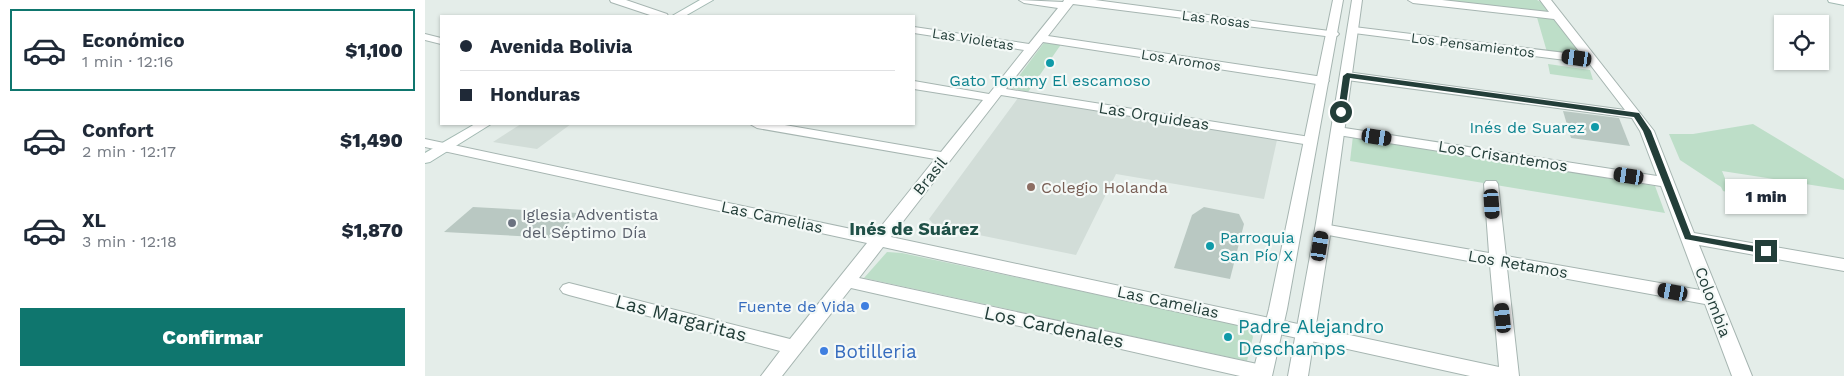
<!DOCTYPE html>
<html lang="es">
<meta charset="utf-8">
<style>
body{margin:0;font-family:"Work Sans",sans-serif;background:#f2f2f3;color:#1f2937;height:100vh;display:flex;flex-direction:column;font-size:19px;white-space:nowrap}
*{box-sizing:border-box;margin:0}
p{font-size:16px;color:#747a83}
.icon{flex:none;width:28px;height:28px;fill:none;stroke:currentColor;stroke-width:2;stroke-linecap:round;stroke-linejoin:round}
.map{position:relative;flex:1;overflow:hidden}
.sheet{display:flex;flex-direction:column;background:#fff;width:425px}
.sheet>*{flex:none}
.guide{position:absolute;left:15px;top:15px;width:475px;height:110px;border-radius:0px;box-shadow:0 1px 4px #0004;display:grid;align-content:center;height:110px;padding:0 20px;background:#fff}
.tools{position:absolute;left:1349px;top:15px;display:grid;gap:10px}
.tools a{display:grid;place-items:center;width:55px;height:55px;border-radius:0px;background:#fff;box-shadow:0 1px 4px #0004;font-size:25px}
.end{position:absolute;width:22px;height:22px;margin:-11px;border:6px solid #233e39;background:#fff;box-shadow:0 0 0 2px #fff}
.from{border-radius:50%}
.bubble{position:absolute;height:35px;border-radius:0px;background:#fff;box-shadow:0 1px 4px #0004;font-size:16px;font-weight:800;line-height:35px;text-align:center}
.car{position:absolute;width:15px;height:30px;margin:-15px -8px;border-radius:6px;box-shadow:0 0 4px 1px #0007;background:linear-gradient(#222 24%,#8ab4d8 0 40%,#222 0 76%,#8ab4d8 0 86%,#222 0)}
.guide b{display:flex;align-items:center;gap:18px;height:48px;font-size:19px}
.guide b+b{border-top:1px solid #e0e1e3}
.guide i{width:12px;height:12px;background:#1f2937}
ul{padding:9px 0 0;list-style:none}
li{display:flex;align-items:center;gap:15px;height:82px;margin:0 10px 8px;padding:0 10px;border:2px solid transparent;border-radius:0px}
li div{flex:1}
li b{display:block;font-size:19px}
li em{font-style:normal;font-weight:800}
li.on{border-color:#0f766e}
li>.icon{width:45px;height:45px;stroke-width:1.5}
.action{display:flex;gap:10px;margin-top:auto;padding:10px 20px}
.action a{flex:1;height:58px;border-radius:0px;background:#0f766e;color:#fff;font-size:20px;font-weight:800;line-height:58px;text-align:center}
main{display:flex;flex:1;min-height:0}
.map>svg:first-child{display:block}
.built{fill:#d2ddd8}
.green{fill:#bddec8}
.building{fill:#b9c8c2}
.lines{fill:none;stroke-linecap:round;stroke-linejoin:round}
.minor-casing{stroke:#a6b5b1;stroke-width:2}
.tertiary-casing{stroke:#a6b5b1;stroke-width:2}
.secondary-casing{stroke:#a2b9b2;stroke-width:2}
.minor{fill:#fff;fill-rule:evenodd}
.tertiary{fill:#fff;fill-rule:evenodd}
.secondary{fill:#fff;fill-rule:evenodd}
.route{fill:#233e39}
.culture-dot{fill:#0f9aa8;stroke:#f4f9f7;stroke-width:2}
.education-dot{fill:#8d6e63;stroke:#f4f9f7;stroke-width:2}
.worship-dot{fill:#6b7280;stroke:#f4f9f7;stroke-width:2}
.shop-dot{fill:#3f7fe0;stroke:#f4f9f7;stroke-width:2}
.labels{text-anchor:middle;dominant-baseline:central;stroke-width:4.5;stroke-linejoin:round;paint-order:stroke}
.far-street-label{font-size:14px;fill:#233e39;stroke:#f4f9f7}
.culture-label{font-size:16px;fill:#0d838f;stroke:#f4f9f7}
.street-label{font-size:16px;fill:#233e39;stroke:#f4f9f7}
.education-label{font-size:16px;fill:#785e54;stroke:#f4f9f7;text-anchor:start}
.worship-label{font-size:16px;fill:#5b616d;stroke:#f4f9f7;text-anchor:start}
.shop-label{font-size:16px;fill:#366cbe;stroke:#f4f9f7;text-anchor:end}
.neighbourhood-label{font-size:18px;font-weight:bold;fill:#1f5047;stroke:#f4f9f7}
.near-street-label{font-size:19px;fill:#233e39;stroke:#f4f9f7}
.near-culture-label{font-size:19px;fill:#0d838f;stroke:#f4f9f7;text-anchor:start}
.near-shop-label{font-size:19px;fill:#366cbe;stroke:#f4f9f7;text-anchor:start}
</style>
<main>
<section class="sheet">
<ul>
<li class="on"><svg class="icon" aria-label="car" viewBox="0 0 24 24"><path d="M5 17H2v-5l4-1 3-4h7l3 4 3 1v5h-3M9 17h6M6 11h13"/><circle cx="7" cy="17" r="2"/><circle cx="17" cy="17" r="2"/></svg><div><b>Económico</b><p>1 min · 12:16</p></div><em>$1,100</em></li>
<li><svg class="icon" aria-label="car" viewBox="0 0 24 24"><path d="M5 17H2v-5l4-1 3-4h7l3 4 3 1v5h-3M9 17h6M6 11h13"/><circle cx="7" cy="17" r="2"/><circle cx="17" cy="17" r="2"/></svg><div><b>Confort</b><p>2 min · 12:17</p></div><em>$1,490</em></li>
<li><svg class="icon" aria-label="car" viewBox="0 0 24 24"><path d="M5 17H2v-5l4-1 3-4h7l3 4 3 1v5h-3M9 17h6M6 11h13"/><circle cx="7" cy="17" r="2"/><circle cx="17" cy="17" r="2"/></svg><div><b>XL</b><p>3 min · 12:18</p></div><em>$1,870</em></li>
</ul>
<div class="action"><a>Confirmar</a></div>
</section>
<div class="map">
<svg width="1419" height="376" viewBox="0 0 1419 376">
<rect width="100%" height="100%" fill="#e4ede9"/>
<g class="built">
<path d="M593,98l259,42 -13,59 -148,-25 -40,81 -141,-29 -6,-7z"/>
<path d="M96,124h50l-34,25 -44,-7z"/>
</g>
<g class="green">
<path d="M1002,0h110l8,4 39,53 -37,-5 -11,-38z"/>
<path d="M621,40l16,3 -34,49 -18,-4z"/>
<path d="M1123,64l42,6 3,10 -43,-6z"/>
<path d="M1328,124l91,55v11l-122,-19 9,22 -8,-2 -2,-4 -41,-27 -11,-26h24z"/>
<path d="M928,136l302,50 10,27 -315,-52z"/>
<path d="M462,252l15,1 347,74 4,10 -6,24 -383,-83z"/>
</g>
<g class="building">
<path d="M1138,111l56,7 11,28 -59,-8z"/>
<path d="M48,207l105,6 -23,25 -111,-6z"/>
<path d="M779,207l35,7 5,10 -14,55 -56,-11 18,-53z"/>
</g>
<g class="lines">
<defs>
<g id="minor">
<path d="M185,0h16l41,14 1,2h-15l-42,-14z"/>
<path d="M594,0l44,2 1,-2h31l242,32 2,2 -2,2 -4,1 -260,-33 -25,32 275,41 6,4 -6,4 -280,-43 -37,47 304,48 7,4 -7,4 -309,-50 -110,142 608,130 -9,-102 -167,-31 -6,-1 -2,-4 2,-4 6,-1 166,29 -5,-69 2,-3h10l2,3 8,72 194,34 -39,-104 -323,-51 -7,-4 7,-4 319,49 -17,-45 -8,-13 -285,-38 -6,-4 6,-4 278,38 -36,-47 -235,-30 -6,-3 6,-3 228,28 -28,-36 -141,-16 -5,-3h34l107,12 -9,-12h11l103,131 40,102 150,26v12l-145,-26 53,131h-20l-27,-72 -198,-36 12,108h-49l-587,-129 -24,31 403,87 7,2 3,6 -2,3h-30l-389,-88 -69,88h-21l19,-25 -211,-56 -6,-2 -3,-4 3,-4 6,-2 221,56 77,-96 -442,-96v-8l450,95 60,-75 -178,-31 -7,-4h29l162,28 42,-52 -69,-11v-8l75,13 35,-44 -110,-17v-6l115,17 29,-36 -34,-5z"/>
<path d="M0,34l16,4v6l-16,-4z"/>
</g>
<g id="tertiary">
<path d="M908,0h10l-56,309 -15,67h-20l17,-67z"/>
<path d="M927,0h10l-31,229 -23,147h-20l27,-147z"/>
</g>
<g id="secondary">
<path d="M275,0h13l-28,16h-13z"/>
<path d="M1403,0h16v5l-15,-3z"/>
<path d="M50,124h16l-61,38 -5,1v-10z"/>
</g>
</defs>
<use href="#minor" class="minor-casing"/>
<use href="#tertiary" class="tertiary-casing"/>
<use href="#secondary" class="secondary-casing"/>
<use href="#minor" class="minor"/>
<use href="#tertiary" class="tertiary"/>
<use href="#secondary" class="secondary"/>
</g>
<path class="route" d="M922,73l292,40 12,18 40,104 75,13 5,3 -5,3 -81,-15 -42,-108 -9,-14 -284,-39 -5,34 -4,2 -3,-2 5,-36z"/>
<g class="culture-dot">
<circle cx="625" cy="63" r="5"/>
<circle cx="1170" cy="127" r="5"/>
<circle cx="785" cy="246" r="5"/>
<circle cx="803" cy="337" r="5"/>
</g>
<circle class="education-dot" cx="606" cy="187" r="5"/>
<circle class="worship-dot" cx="87" cy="223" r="5"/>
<g class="shop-dot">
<circle cx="440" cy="306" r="5"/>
<circle cx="399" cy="351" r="5"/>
</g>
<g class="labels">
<g class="far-street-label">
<text transform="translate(791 19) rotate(7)">Las Rosas</text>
<text transform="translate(548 39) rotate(9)">Las Violetas</text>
<text transform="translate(1048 45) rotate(7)">Los Pensamientos</text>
<text transform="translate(756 60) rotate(9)">Los Aromos</text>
</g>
<g class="culture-label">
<text x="625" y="80">Gato Tommy El escamoso</text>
<text x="1160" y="127" text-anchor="end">Inés de Suarez</text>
<text x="795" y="237" text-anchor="start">Parroquia<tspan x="795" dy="18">San Pío X</tspan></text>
</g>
<g class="street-label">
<text transform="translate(729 116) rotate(9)">Las Orquideas</text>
<text transform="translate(1078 156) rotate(9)">Los Crisantemos</text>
<text transform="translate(505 176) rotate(-51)">Brasil</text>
<text transform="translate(347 217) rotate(12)">Las Camelias</text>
<text transform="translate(1093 264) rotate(10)">Los Retamos</text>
<text transform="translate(743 302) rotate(12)">Las Camelias</text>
<text transform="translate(1288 302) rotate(69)">Colombia</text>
</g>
<g class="education-label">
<text x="616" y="187">Colegio Holanda</text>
</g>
<g class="worship-label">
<text x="97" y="214">Iglesia Adventista<tspan x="97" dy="18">del Séptimo Día</tspan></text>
</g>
<g class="shop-label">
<text x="430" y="306">Fuente de Vida</text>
</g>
<g class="neighbourhood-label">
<text x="489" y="228">Inés de Suárez</text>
</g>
<g class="near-street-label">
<text transform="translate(256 318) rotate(15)">Las Margaritas</text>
<text transform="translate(629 327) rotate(12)">Los Cardenales</text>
</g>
<g class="near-culture-label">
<text x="813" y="326">Padre Alejandro<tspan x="813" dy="22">Deschamps</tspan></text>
</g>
<g class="near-shop-label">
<text x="409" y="351">Botilleria</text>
</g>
</g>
</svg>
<div class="tools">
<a><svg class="icon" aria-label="locate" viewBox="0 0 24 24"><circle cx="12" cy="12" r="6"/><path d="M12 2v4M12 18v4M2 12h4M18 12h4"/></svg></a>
</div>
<i class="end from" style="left:916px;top:112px"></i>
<i class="end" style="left:1341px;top:251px"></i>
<div class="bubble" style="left:1300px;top:179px;width:82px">1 min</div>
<i class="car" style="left:1152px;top:58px;rotate:278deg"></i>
<i class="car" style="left:952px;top:137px;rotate:99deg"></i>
<i class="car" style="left:1204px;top:176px;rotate:279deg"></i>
<i class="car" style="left:1067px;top:204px;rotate:176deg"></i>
<i class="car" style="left:895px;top:246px;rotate:9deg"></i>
<i class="car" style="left:1248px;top:292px;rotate:280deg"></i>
<i class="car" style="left:1078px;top:318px;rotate:354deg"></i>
<div class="guide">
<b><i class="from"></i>Avenida Bolivia</b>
<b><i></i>Honduras</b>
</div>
</div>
</main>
